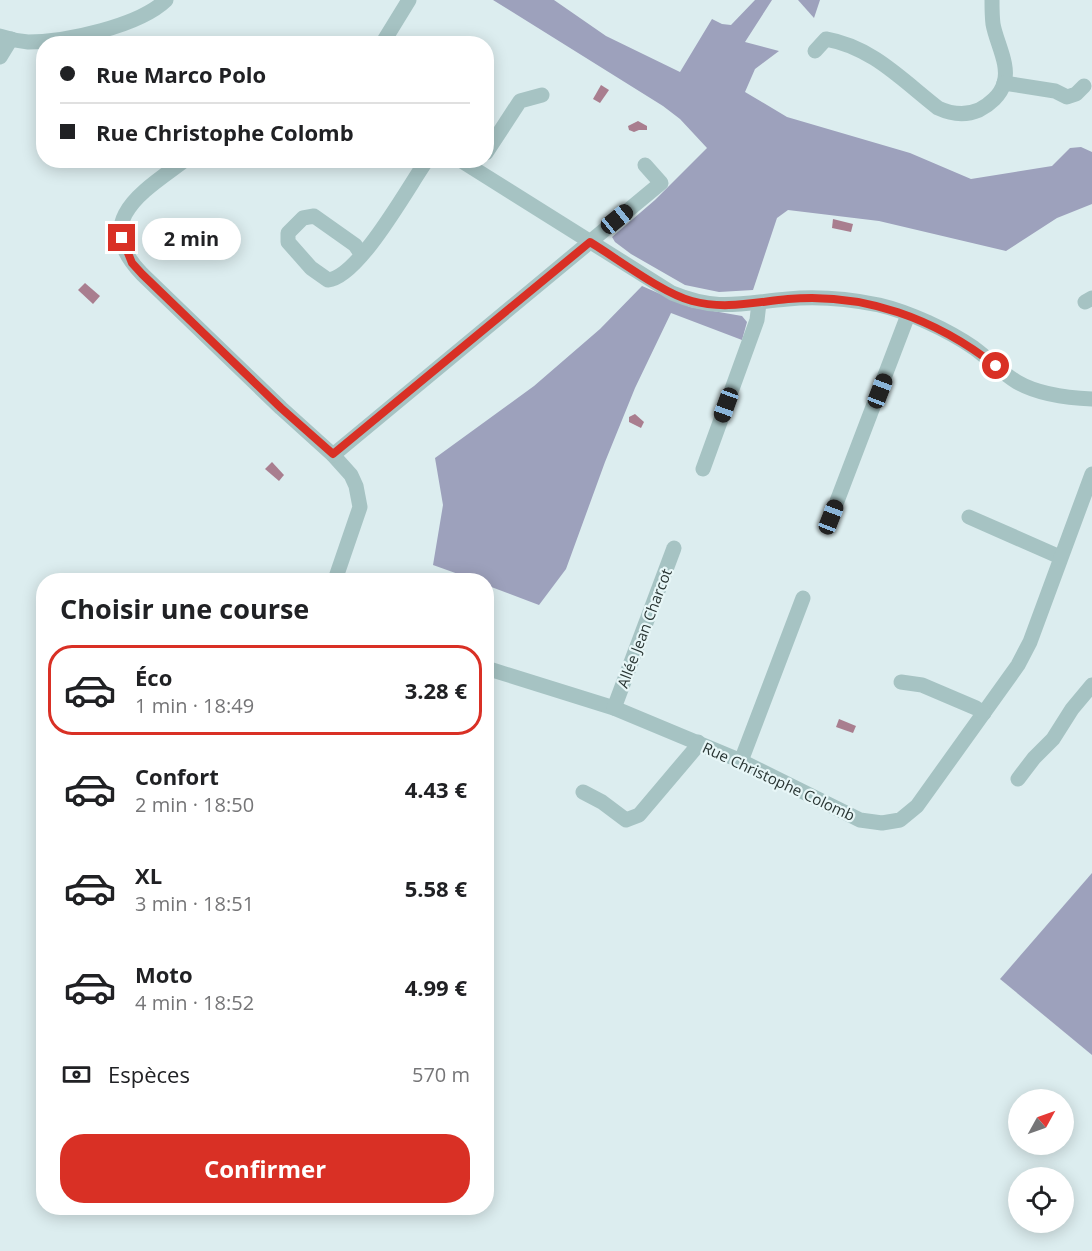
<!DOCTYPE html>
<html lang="fr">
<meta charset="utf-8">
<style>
body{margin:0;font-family:"Open Sans",sans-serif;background:#f6f6f6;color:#202124;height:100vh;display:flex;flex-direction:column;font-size:22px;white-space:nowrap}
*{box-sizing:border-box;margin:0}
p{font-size:20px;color:#757577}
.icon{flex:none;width:33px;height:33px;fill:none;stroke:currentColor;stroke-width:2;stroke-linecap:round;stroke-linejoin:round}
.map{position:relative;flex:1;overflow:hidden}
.panel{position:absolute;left:36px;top:573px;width:458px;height:642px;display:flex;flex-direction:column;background:#fff;border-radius:24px;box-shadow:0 3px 15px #0003}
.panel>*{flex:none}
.guide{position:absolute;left:36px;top:36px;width:458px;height:132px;border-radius:24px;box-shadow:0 3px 15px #0003;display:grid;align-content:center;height:132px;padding:0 24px;background:#fff}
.needle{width:39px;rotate:50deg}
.buttons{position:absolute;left:1008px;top:1089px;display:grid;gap:12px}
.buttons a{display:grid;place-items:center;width:66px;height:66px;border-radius:50%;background:#fff;box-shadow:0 3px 15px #0003;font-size:30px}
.end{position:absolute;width:27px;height:27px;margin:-14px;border:8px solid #d93025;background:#fff;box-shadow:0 0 0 3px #fff}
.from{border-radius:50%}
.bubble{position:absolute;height:42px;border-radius:21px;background:#fff;box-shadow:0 3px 15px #0003;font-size:20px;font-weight:700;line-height:42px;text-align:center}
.car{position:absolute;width:18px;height:36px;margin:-18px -9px;border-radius:8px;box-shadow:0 0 4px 2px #0007;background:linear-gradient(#222 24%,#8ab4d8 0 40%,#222 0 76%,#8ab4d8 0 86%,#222 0)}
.guide b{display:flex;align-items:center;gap:21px;height:57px;font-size:22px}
.guide b+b{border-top:2px solid #e0e0e0}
.guide i{width:15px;height:15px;background:#202124}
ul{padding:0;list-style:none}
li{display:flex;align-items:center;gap:18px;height:90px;margin:0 12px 9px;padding:0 12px;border:3px solid transparent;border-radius:24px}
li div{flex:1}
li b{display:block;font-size:22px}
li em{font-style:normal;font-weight:700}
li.on{border-color:#d93025}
li>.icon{width:54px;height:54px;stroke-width:1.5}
h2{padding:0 24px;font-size:27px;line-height:72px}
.pay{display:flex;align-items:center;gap:15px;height:66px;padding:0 24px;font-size:22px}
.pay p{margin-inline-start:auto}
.primary-button{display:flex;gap:12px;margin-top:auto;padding:12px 24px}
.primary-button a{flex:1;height:69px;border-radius:24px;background:#d93025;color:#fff;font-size:24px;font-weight:700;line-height:69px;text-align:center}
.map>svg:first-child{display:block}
.green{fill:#9da1bc}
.water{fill:#a97e8f}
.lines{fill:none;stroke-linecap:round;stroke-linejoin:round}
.minor{stroke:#a6c3c3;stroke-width:15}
.route{stroke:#d93025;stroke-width:8}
.labels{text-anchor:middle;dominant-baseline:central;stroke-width:4.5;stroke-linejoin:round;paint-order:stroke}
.street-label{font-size:15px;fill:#283432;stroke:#e7f6f7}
</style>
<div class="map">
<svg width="1092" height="1251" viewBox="0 0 1092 1251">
<rect width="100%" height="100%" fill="#dcedef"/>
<g class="green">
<path d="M493,0h61l52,36 74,36 32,-53 10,5 9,1 24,-25h17l-27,42 34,9 -24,18 -10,23 42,25 123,36 61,26 81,-13 18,-18 11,-1 11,5v52l-35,14 -51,33 -127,-30 -91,-11 -11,8 -24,72 -34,2 -34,-7 -54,-31 -16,-12 -3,-5 43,-37 52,-52 -27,-29 -17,-13z"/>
<path d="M798,0h22l-6,18z"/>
<path d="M642,286l48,21 52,9 5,6 -5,18 -71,-27 -36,75 -30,74 -39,107 -27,36 -53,-20v-5h-11l-42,-15 10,-60 -8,-47 99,-72 66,-57z"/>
<path d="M1092,873v182l-92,-76z"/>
</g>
<g class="water">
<path d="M601,85l8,5 -9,13 -7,-4z"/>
<path d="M638,121l9,5v4h-8l-5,2 -5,-2 -1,-4z"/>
<path d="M833,219l20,5 -2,8 -19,-4z"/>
<path d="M85,283l15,13 -7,8 -15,-14z"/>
<path d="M635,414l9,8 -3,6 -12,-6v-5z"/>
<path d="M272,462l12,13 -5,6 -14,-12z"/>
<path d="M839,719l17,7 -3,7 -17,-6z"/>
</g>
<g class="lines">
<g class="minor">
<path d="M0,36c9,3 18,5 28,6 38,0 111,-16 138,-42"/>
<path d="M382,44l27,-44"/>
<path d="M815,51l11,-12c46,8 76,41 112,69 13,6 27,8 41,2 10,-5 22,-15 25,-27 6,-18 -8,-41 -11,-59 -1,-8 -1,-16 -1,-24"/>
<path d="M0,57l11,-18"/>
<path d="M1004,83l51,8 12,6 9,-3 8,-8"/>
<path d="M486,153l34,-52 22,-6"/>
<path d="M185,160c-41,31 -95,60 -43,114l139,134 52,47 18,20 5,11 4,21 -25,73"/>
<path d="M460,160l212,133c46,19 69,10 116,6 30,-3 61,0 91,6 30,7 69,25 95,43 15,11 28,25 43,34 22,13 50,16 75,17"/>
<path d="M362,255l-7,-10 -41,-29 -11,2 -15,15v9l23,26 17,12c31,-3 80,-93 99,-120"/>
<path d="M1085,302l7,-4"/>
<path d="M333,455l328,-272 -16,-18"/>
<path d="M703,469l54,-149 2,-17"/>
<path d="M831,517l77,-202"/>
<path d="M969,517l91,40"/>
<path d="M486,668l128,40 127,53 119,59 22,3 18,-3 17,-14 101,-141 12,-23 62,-168"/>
<path d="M901,682l21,3 54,23 8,5"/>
<path d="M614,708l60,-160"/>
<path d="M741,761l62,-163"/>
<path d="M1018,779l16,-21 19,-19 19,-30 20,-24"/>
<path d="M583,792l19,10 24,18 13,-5 55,-65 4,-8"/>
</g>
</g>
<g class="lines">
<path class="route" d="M122,238l10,25 10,11 139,134 52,46 257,-212c28,17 72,51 102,59 33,9 63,1 96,-2 76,-7 148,20 208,67"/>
</g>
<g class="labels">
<g class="street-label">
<text transform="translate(644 628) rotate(-69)">Allée Jean Charcot</text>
<text transform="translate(779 781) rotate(25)">Rue Christophe Colomb</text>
</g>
</g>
</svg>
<div class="buttons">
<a><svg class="needle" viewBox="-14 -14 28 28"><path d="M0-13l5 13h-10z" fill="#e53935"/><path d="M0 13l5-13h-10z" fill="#757577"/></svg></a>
<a><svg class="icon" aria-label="locate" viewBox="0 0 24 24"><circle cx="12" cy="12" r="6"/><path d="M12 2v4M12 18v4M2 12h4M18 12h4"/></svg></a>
</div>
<i class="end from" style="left:996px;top:366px"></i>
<i class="end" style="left:122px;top:238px"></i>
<div class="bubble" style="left:142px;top:218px;width:99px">2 min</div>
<i class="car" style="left:617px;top:219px;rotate:51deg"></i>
<i class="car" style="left:880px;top:391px;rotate:21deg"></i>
<i class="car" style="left:726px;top:405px;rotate:200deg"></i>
<i class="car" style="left:831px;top:517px;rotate:21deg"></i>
<div class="guide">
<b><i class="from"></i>Rue Marco Polo</b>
<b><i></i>Rue Christophe Colomb</b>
</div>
<section class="panel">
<h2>Choisir une course</h2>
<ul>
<li class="on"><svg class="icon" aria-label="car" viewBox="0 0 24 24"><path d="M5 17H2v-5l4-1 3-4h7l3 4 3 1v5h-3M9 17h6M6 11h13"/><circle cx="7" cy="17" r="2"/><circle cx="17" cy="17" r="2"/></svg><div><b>Éco</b><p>1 min · 18:49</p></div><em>3.28 €</em></li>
<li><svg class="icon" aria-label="car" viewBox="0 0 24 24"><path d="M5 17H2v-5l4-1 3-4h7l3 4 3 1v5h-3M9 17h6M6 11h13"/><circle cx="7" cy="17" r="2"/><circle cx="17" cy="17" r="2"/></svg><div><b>Confort</b><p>2 min · 18:50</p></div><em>4.43 €</em></li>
<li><svg class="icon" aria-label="car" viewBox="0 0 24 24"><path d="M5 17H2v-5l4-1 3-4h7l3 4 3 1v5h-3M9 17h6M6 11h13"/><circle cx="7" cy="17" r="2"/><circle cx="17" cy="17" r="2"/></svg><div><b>XL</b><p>3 min · 18:51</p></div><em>5.58 €</em></li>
<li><svg class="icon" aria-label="car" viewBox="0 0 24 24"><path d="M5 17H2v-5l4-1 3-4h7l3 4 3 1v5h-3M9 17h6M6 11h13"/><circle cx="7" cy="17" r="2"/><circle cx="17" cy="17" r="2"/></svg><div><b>Moto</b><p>4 min · 18:52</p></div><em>4.99 €</em></li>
</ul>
<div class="pay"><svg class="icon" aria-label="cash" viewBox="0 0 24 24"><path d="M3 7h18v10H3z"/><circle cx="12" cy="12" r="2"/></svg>Espèces<p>570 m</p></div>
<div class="primary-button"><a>Confirmer</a></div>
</section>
</div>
